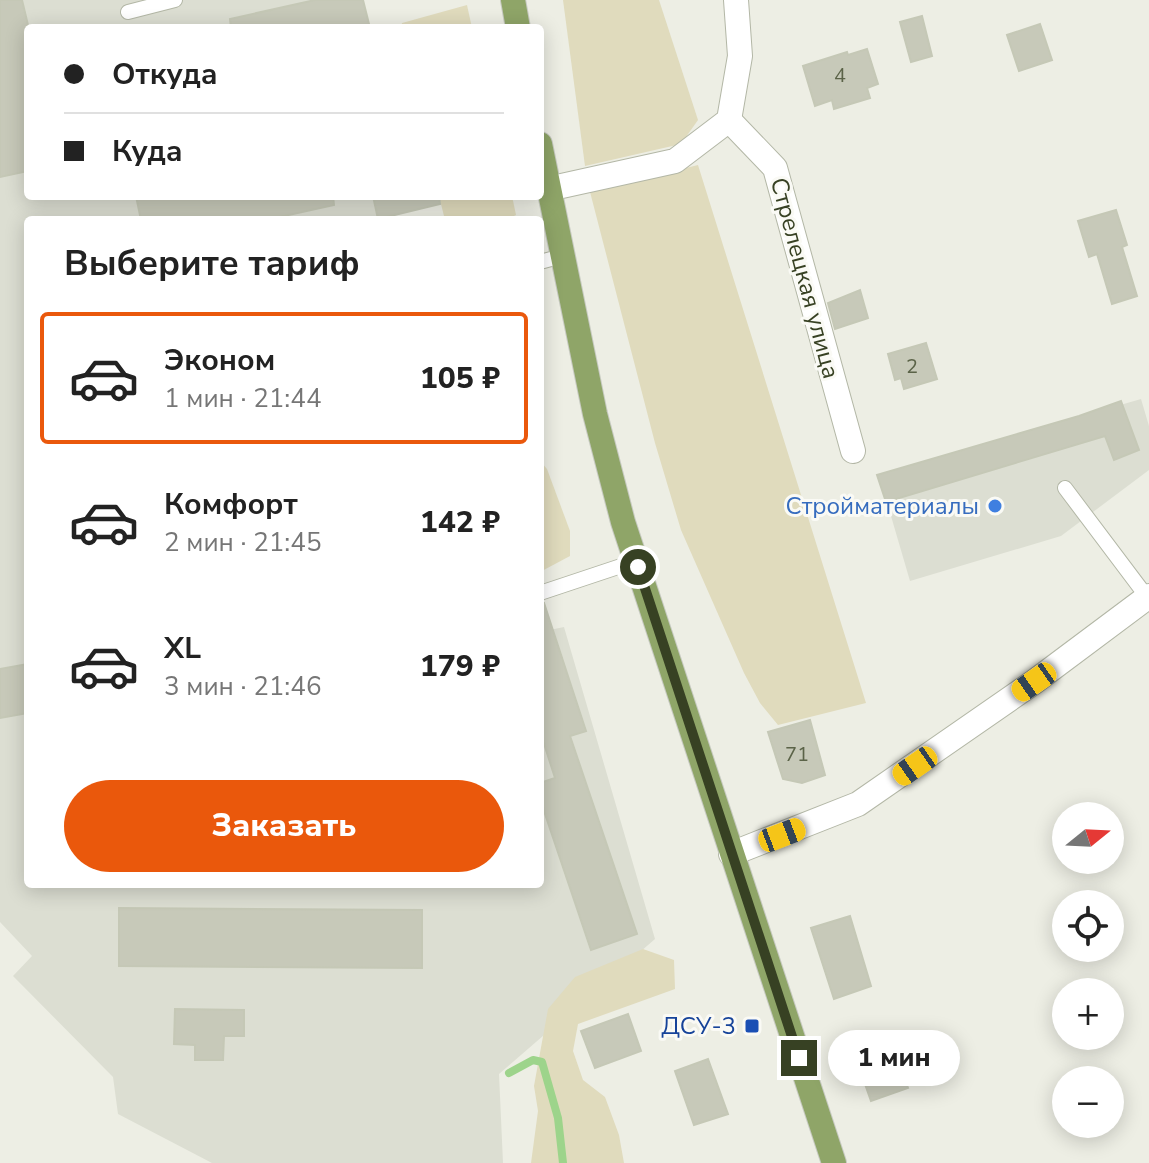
<!DOCTYPE html>
<html lang="ru">
<meta charset="utf-8">
<style>
body{margin:0;font-family:"Nunito Sans",sans-serif;background:#f6f6f6;color:#222;height:100vh;display:flex;flex-direction:column;font-size:30px;white-space:nowrap}
*{box-sizing:border-box;margin:0}
p{font-size:26px;color:#767676}
.icon{flex:none;width:44px;height:44px;fill:none;stroke:currentColor;stroke-width:2;stroke-linecap:round;stroke-linejoin:round}
.map{position:relative;flex:1;overflow:hidden}
.drawer{position:absolute;left:24px;top:216px;width:520px;height:672px;display:flex;flex-direction:column;background:#fff;border-radius:8px;box-shadow:0 4px 20px #0003}
.drawer>*{flex:none}
.hud{position:absolute;left:24px;top:24px;width:520px;height:176px;border-radius:8px;box-shadow:0 4px 20px #0003;display:grid;align-content:center;height:176px;padding:0 40px;background:#fff}
.needle{width:52px;rotate:72deg}
.buttons{position:absolute;left:1052px;top:802px;display:grid;gap:16px}
.buttons a{display:grid;place-items:center;width:72px;height:72px;border-radius:50%;background:#fff;box-shadow:0 4px 20px #0003;font-size:40px}
.end{position:absolute;width:36px;height:36px;margin:-18px;border:10px solid #374123;background:#fff;box-shadow:0 0 0 4px #fff}
.from{border-radius:50%}
.bubble{position:absolute;height:56px;border-radius:28px;background:#fff;box-shadow:0 4px 20px #0003;font-size:26px;font-weight:800;line-height:56px;text-align:center}
.car{position:absolute;width:24px;height:48px;margin:-24px -12px;border-radius:10px;box-shadow:0 0 6px 2px #0007;background:linear-gradient(#f5c518 24%,#345 0 40%,#f5c518 0 76%,#345 0 86%,#f5c518 0)}
.hud b{display:flex;align-items:center;gap:28px;height:76px;font-size:30px}
.hud b+b{border-top:2px solid #e0e0e0}
.hud i{width:20px;height:20px;background:#222}
ul{padding:0;list-style:none}
li{display:flex;align-items:center;gap:24px;height:132px;margin:0 16px 12px;padding:0 24px;border:4px solid transparent;border-radius:8px}
li div{flex:1}
li b{display:block;font-size:30px}
li em{font-style:normal;font-weight:800}
li.active{border-color:#ea580c}
li>.icon{width:72px;height:72px;stroke-width:1.5}
h2{padding:0 40px;font-size:36px;line-height:96px}
.action{display:flex;gap:16px;margin-top:auto;padding:16px 40px}
.action a{flex:1;height:92px;border-radius:48px;background:#ea580c;color:#fff;font-size:32px;font-weight:800;line-height:92px;text-align:center}
.map>svg:first-child{display:block}
.built{fill:#dcded2}
.green{fill:#e0dbbd}
.lines{fill:none;stroke-linecap:round;stroke-linejoin:round}
.stream{stroke:#9dd48b;stroke-width:8}
.building{fill:#c7c9b9;stroke:#c5c8b6;stroke-width:2}
.service-casing{stroke:#b3b7a6;stroke-width:16}
.minor-casing{stroke:#b3b7a6;stroke-width:26}
.tertiary-casing{stroke:#b3b7a6;stroke-width:26}
.primary-casing{stroke:#c7cac1;stroke-width:26}
.service{stroke:#fff;stroke-width:14}
.minor{stroke:#fff;stroke-width:24}
.tertiary{stroke:#fff;stroke-width:24}
.primary{stroke:#8fa568;stroke-width:24}
.route{stroke:#374123;stroke-width:10}
.shop-dot{fill:#3f7fe0;stroke:#fafaf5;stroke-width:3}
.transit-dot{fill:#1a4fb4;stroke:#fafaf5;stroke-width:3}
.labels{text-anchor:middle;dominant-baseline:central;stroke-width:6;stroke-linejoin:round;paint-order:stroke}
.number-label{font-size:20px;fill:#5b6348}
.street-label{font-size:24px;fill:#374123;stroke:#fafaf5}
.shop-label{font-size:24px;fill:#366cbe;stroke:#fafaf5;text-anchor:end}
.transit-label{font-size:24px;fill:#164399;stroke:#fafaf5;text-anchor:end}
</style>
<div class="map">
<svg width="1149" height="1163" viewBox="0 0 1149 1163">
<rect width="100%" height="100%" fill="#edeee4"/>
<g class="built">
<path d="M0,0h363l7,28h-342v168h380l3,15 -32,9h-351v664h512v-252l24,-5 91,312 -156,135 4,89h-291l-94,-49 -5,-37 -100,-101 19,-20 -32,-34z"/>
<path d="M1141,399l8,27v44l-88,66 -151,45 -31,-106z"/>
</g>
<g class="green">
<path d="M563,0h96l39,120 -17,24 -96,22z"/>
<path d="M467,5l5,23h-71l1,-5z"/>
<path d="M698,165l168,538 -88,22 -18,-22 -16,-30 -63,-143 -26,-87 -66,-255 45,-7z"/>
<path d="M439,196h73l4,19 -10,5h-61z"/>
<path d="M540,461l7,8 23,62v25l-30,16z"/>
<path d="M643,949l31,11 1,29 -97,35 -5,27 10,29 22,17 14,38 5,28h-93l7,-52 -4,-25 14,-77 27,-32z"/>
</g>
<g class="lines">
<path class="stream" d="M509,1073l24,-13 9,2 16,56 5,45"/>
</g>
<g class="building">
<path d="M0,0h22l6,25v146l-28,6z"/>
<path d="M315,0h48l7,28h-139l-1,-9z"/>
<path d="M922,16l10,40 -21,6 -11,-40z"/>
<path d="M1040,24l12,36 -33,11 -12,-36z"/>
<path d="M867,49l11,35 -11,4 3,10 -36,11 -2,-9 -17,6 -12,-40 44,-14 1,3z"/>
<path d="M136,196h197l1,9 -68,15h-125z"/>
<path d="M373,196h66l1,8 -62,15z"/>
<path d="M1116,210l11,35 -5,2 15,49 -25,8 -15,-50 -8,3 -11,-36z"/>
<path d="M860,290l8,28 -33,11 -7,-26z"/>
<path d="M926,343l11,36 -33,10 -3,-11 -6,2 -7,-26z"/>
<path d="M1121,401l18,49 -25,10 -9,-24 -219,66 -9,-27 202,-59z"/>
<path d="M540,603h4l42,128 -16,5 67,198 -46,16 -51,-151v-16l15,-5 -15,-47z"/>
<path d="M28,664v49l-28,5v-49z"/>
<path d="M810,720l15,55 -23,8 -19,-4 -15,-47z"/>
<path d="M119,908l303,2v58l-303,-2z"/>
<path d="M850,916l21,70 -37,13 -23,-71z"/>
<path d="M175,1009l69,1v26h-20l-1,24h-28v-15l-21,-1z"/>
<path d="M628,1014l13,37 -46,17 -14,-37z"/>
<path d="M889,1036l19,52 -37,13 -18,-51z"/>
<path d="M708,1059l20,55 -34,11 -19,-54z"/>
</g>
<g class="lines">
<defs>
<g id="service">
<path d="M128,12l47,-12"/>
<path d="M540,262l22,-6"/>
<path d="M1065,488l82,109"/>
<path d="M540,593l96,-32"/>
</g>
<g id="minor">
<path d="M729,120l46,48 78,283"/>
<path d="M548,189l127,-28 54,-41 11,-64 -4,-56"/>
</g>
<path id="tertiary" d="M731,854l127,-50 176,-122 115,-86"/>
<g id="primary">
<path d="M513,0l5,28"/>
<path d="M540,144l55,270 28,108 211,641"/>
</g>
</defs>
<use href="#service" class="service-casing"/>
<use href="#minor" class="minor-casing"/>
<use href="#tertiary" class="tertiary-casing"/>
<use href="#primary" class="primary-casing"/>
<use href="#service" class="service"/>
<use href="#minor" class="minor"/>
<use href="#tertiary" class="tertiary"/>
<use href="#primary" class="primary"/>
</g>
<g class="lines">
<path class="route" d="M638,567l161,491"/>
</g>
<circle class="shop-dot" cx="995" cy="506" r="8"/>
<rect class="transit-dot" x="744" y="1018" width="16" height="16" rx="4"/>
<g class="labels">
<g class="number-label">
<text x="840" y="75">4</text>
<text x="912" y="366">2</text>
<text x="797" y="754">71</text>
</g>
<g class="street-label">
<text transform="translate(805 278) rotate(75)">Стрелецкая улица</text>
</g>
<g class="shop-label">
<text x="979" y="506">Стройматериалы</text>
</g>
<g class="transit-label">
<text x="736" y="1026">ДСУ-3</text>
</g>
</g>
</svg>
<div class="buttons">
<a><svg class="needle" viewBox="-14 -14 28 28"><path d="M0-13l5 13h-10z" fill="#e53935"/><path d="M0 13l5-13h-10z" fill="#767676"/></svg></a>
<a><svg class="icon" aria-label="locate" viewBox="0 0 24 24"><circle cx="12" cy="12" r="6"/><path d="M12 2v4M12 18v4M2 12h4M18 12h4"/></svg></a>
<a>+</a>
<a>−</a>
</div>
<i class="end from" style="left:638px;top:567px"></i>
<i class="end" style="left:799px;top:1058px"></i>
<div class="bubble" style="left:828px;top:1030px;width:132px">1 мин</div>
<i class="car" style="left:1034px;top:682px;rotate:235deg"></i>
<i class="car" style="left:915px;top:766px;rotate:235deg"></i>
<i class="car" style="left:782px;top:835px;rotate:69deg"></i>
<div class="hud">
<b><i class="from"></i>Откуда</b>
<b><i></i>Куда</b>
</div>
<section class="drawer">
<h2>Выберите тариф</h2>
<ul>
<li class="active"><svg class="icon" aria-label="car" viewBox="0 0 24 24"><path d="M5 17H2v-5l4-1 3-4h7l3 4 3 1v5h-3M9 17h6M6 11h13"/><circle cx="7" cy="17" r="2"/><circle cx="17" cy="17" r="2"/></svg><div><b>Эконом</b><p>1 мин · 21:44</p></div><em>105 ₽</em></li>
<li><svg class="icon" aria-label="car" viewBox="0 0 24 24"><path d="M5 17H2v-5l4-1 3-4h7l3 4 3 1v5h-3M9 17h6M6 11h13"/><circle cx="7" cy="17" r="2"/><circle cx="17" cy="17" r="2"/></svg><div><b>Комфорт</b><p>2 мин · 21:45</p></div><em>142 ₽</em></li>
<li><svg class="icon" aria-label="car" viewBox="0 0 24 24"><path d="M5 17H2v-5l4-1 3-4h7l3 4 3 1v5h-3M9 17h6M6 11h13"/><circle cx="7" cy="17" r="2"/><circle cx="17" cy="17" r="2"/></svg><div><b>XL</b><p>3 мин · 21:46</p></div><em>179 ₽</em></li>
</ul>
<div class="action"><a>Заказать</a></div>
</section>
</div>
